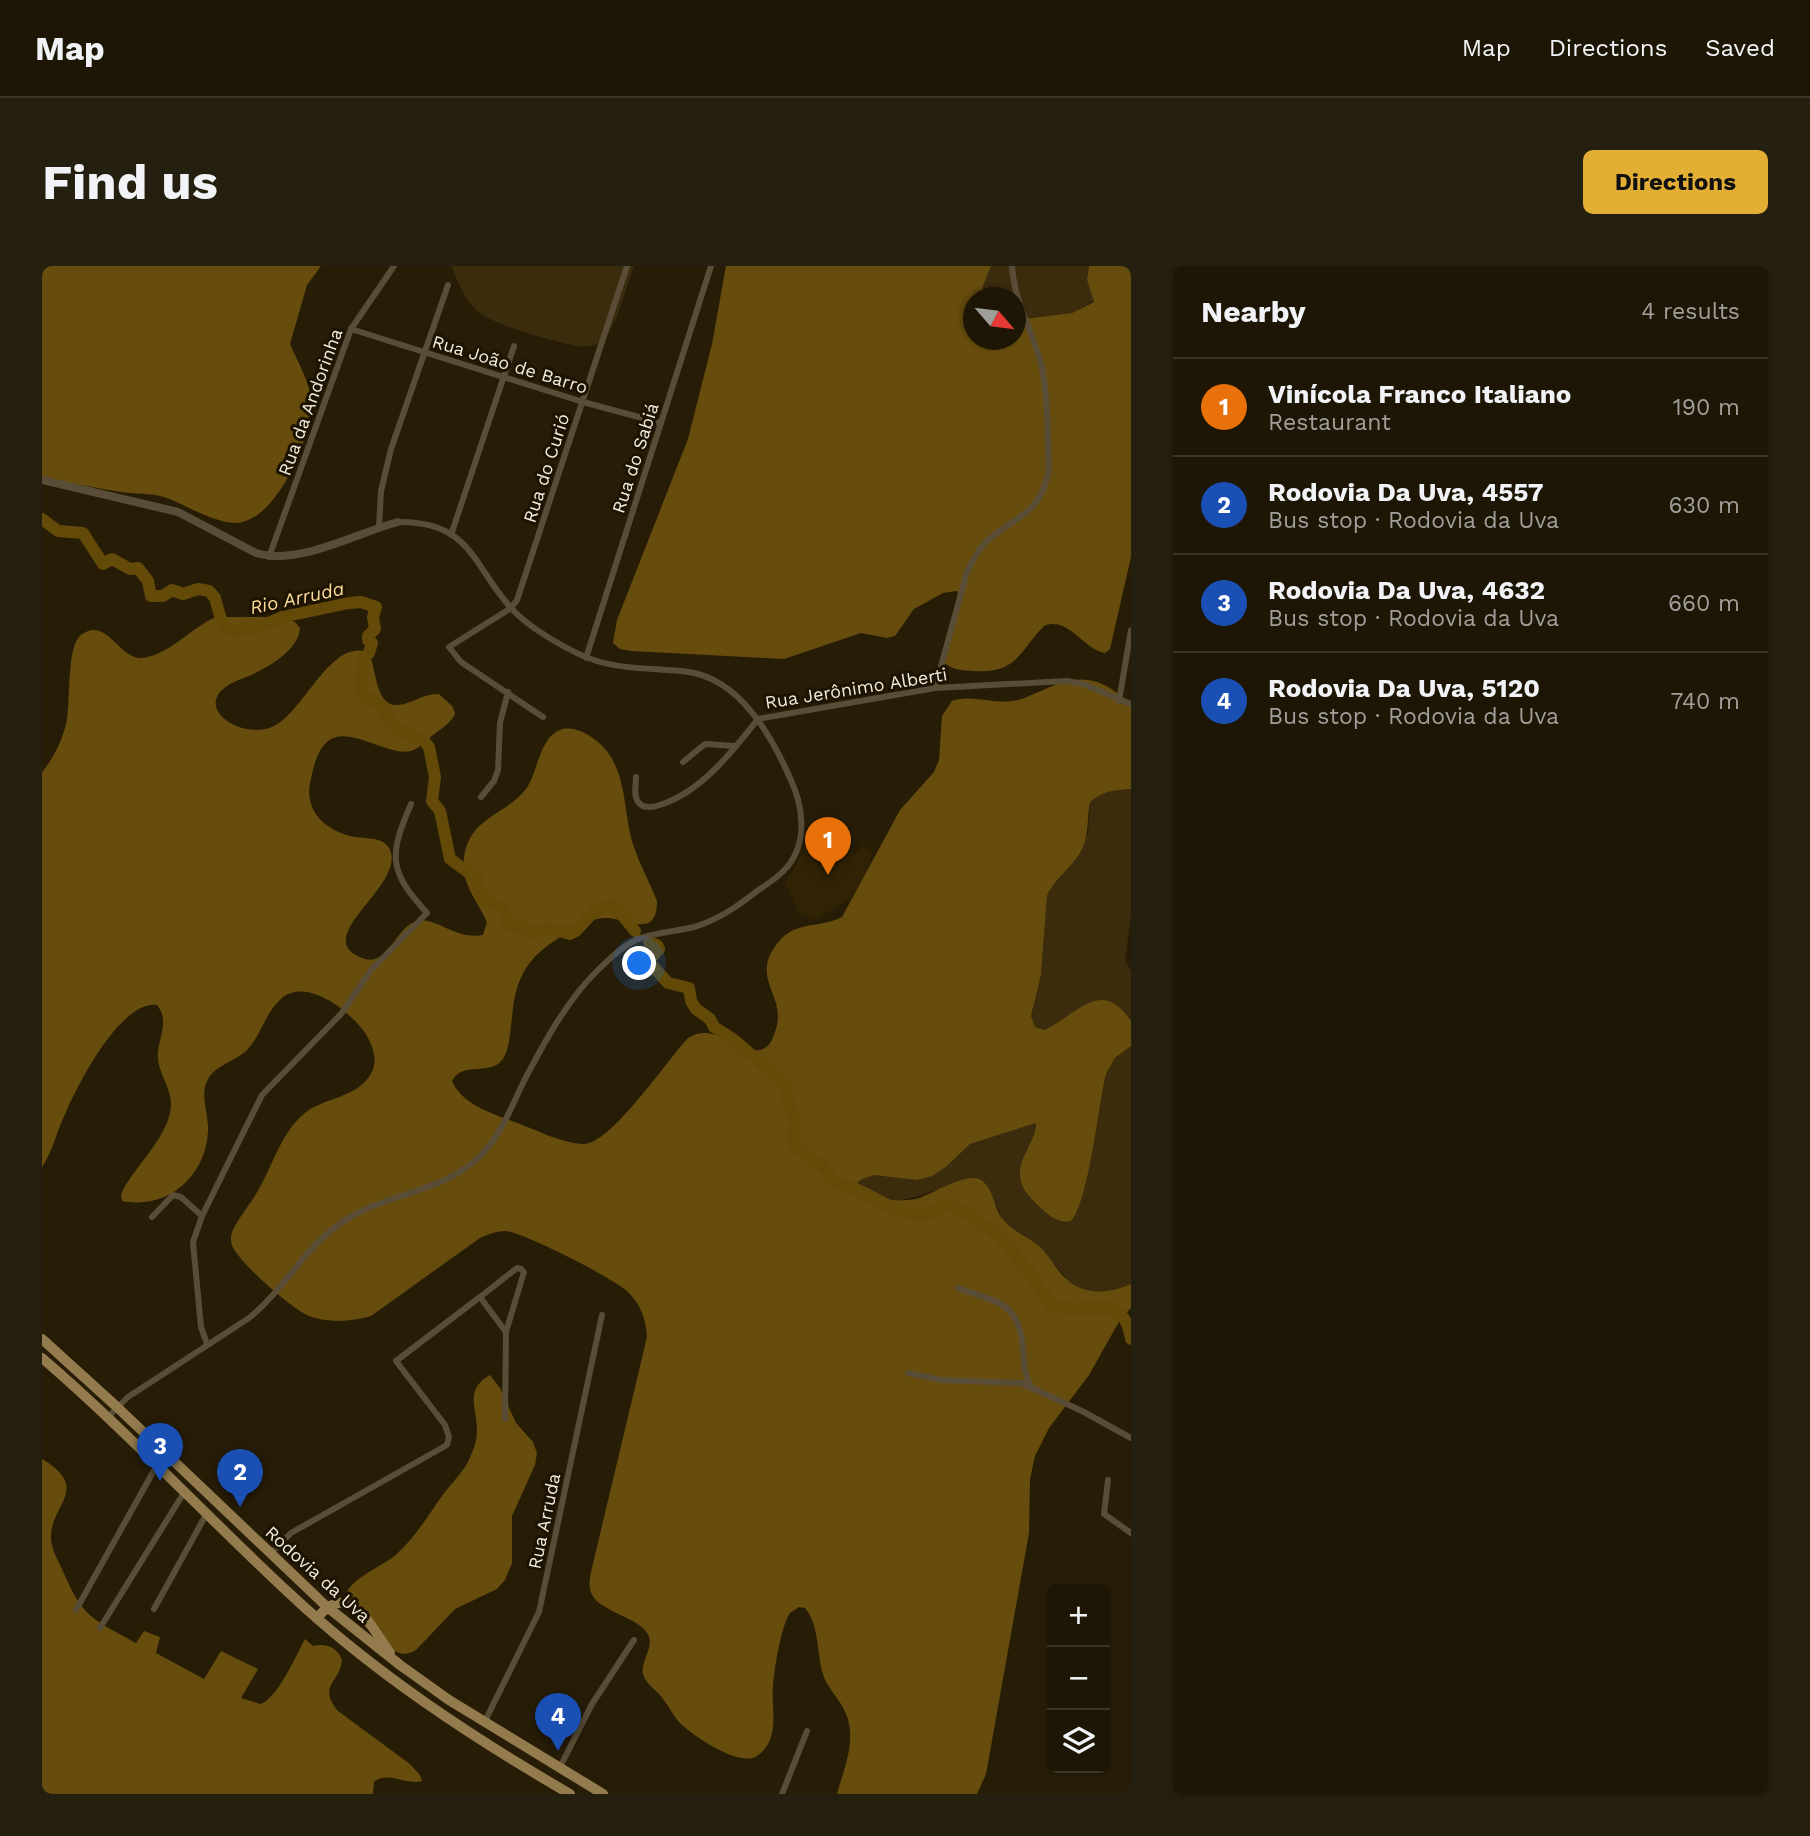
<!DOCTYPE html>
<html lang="en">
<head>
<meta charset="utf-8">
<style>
	body { margin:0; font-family:"Work Sans",sans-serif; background:#251f0f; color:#f1f3f6 }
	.controls { position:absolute; right:21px; bottom:21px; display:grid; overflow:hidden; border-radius:10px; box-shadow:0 2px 5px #0004 }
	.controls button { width:63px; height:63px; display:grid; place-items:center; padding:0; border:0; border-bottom:2px solid #3b3527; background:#1d1605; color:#f1f3f6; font:35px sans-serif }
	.compass { position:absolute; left:921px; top:21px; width:63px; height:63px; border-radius:50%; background:#1d1605; box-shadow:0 2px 5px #0004; rotate:118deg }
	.you { position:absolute; left:598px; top:698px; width:24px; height:24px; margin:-18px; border:5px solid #fff; border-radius:50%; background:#1a73e8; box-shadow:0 0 0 10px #1a73e833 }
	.badge { display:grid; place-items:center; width:46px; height:46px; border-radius:50%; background:#e3ae34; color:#fff; font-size:23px; font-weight:700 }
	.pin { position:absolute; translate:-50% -58px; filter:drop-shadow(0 2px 4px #0008) }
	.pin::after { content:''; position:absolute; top:37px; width:24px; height:21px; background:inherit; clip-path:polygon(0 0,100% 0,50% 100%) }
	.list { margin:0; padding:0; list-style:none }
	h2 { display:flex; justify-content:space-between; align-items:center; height:91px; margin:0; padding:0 28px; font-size:30px }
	h2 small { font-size:23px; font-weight:400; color:#a09f9a }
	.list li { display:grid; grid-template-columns:46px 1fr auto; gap:21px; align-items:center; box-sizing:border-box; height:98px; padding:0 28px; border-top:2px solid #3b3527 }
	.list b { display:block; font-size:26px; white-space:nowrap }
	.list p { margin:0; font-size:23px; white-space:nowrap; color:#a09f9a }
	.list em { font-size:23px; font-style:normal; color:#a09f9a }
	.icon { flex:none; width:38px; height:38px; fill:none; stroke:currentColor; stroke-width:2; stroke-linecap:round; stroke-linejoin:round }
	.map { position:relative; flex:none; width:1089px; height:1528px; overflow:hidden; border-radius:10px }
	header { display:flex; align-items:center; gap:42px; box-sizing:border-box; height:98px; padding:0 35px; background:#1d1605; border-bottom:2px solid #3b3527 }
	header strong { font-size:33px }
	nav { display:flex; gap:38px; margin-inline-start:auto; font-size:24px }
	.intro { display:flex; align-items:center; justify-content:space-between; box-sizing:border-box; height:168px; padding:0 42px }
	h1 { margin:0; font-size:49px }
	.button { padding:18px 32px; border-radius:10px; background:#e3ae34; color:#111; font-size:24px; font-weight:700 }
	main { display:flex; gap:42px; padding:0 42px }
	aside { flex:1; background:#1d1605; border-radius:10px; box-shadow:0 2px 5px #0004 }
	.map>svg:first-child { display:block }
	.built { fill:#2f2205 }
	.green { fill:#3a2c0d }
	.forest { fill:#664c0d }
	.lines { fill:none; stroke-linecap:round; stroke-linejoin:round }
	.river { stroke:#634a09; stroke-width:12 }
	.minor { stroke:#594d37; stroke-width:6 }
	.tertiary { stroke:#594d37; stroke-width:8 }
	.primary { stroke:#937b4d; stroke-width:10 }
	.labels { text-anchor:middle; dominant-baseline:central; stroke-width:6; stroke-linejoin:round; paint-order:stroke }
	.street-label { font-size:18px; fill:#f2ebde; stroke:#1d1301 }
	.water-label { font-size:19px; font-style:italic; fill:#fcdb9a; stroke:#1d1301 }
</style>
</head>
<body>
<header>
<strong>Map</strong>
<nav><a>Map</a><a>Directions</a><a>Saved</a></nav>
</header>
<div class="intro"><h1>Find us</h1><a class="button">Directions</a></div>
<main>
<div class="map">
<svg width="1089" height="1528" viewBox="0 0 1089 1528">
	<rect width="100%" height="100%" fill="#271d07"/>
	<!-- built -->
	<path class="built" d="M779 566 797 585 804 579 814 589 821 579 830 587 823 613 807 634 773 654 757 648 743 616 750 606 768 568 774 570Z"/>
	<!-- green -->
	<g class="green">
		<path d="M409 0H592C584 21 576 57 562 73 556 79 549 80 541 81 518 77 448 59 433 43 422 32 416 15 409 0Z"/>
		<path d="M949 0H1047L1045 14 1052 35 1030 47 974 54 973 32H940L941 20Z"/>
		<path d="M1089 523V649L1083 695 1089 705V755C1059 711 1035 749 1002 764L993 761 989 751 999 709 1005 630 1010 620 1046 567 1048 536C1061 525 1072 524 1089 523Z"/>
		<path d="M1089 780V1018L1069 1024 1049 1026 1041 1025 1029 1018 1010 995 961 954 948 925 924 913C887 925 855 946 816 926L814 920 818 914 832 909H848L905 900 928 878 994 857C993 880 975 891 978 917L1043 921 1064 808 1073 792Z"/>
	</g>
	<!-- forest -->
	<g class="forest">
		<path d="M0 0H279L265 19 248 78C256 97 269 117 269 138 269 173 234 257 193 257 169 256 145 239 122 231 109 227 93 228 79 226 53 222 26 216 0 212Z"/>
		<path d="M684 0H949L941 20 940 31 931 32V74H973L974 54 1030 47 1052 36 1045 14 1047 0H1089V291L1068 383 1063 387C1041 383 1026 350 1002 360 976 387 975 408 931 405 918 404 910 404 900 395L917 332 915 325 901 327 872 343 853 370 845 372 819 367 742 393 589 385 578 383 571 377 575 354 646 173 670 78Z"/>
		<path d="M174 351H238L253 356 258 362C257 386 219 406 199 413 141 435 196 475 230 461 261 449 289 370 327 387 336 406 332 449 365 437 377 433 384 428 397 428L411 441 413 448C408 458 400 462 391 469 384 475 378 482 369 485 344 491 303 455 283 478 273 489 271 504 268 517 263 545 282 563 308 570 320 573 341 570 347 582 366 616 277 665 312 688 346 710 351 661 375 655 393 650 412 674 441 669L445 656C436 635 418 617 422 592 427 551 463 550 484 523 496 507 497 472 518 464 531 459 546 468 556 476 587 502 580 547 592 581 598 599 608 617 615 635 615 674 586 652 564 652 553 652 543 657 534 662 492 685 474 702 470 752 468 765 468 782 461 793 448 811 421 794 410 815 419 837 448 847 470 855 490 862 521 878 542 878 569 878 626 793 646 772 650 770 655 767 661 767 679 765 706 790 721 783 726 781 730 775 731 771 746 739 722 725 725 699 726 689 734 678 741 671 757 656 782 661 800 651L858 544 892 506 897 494 900 450 910 435C929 428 950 438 970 435 981 434 991 428 1001 424 1040 407 1058 410 1089 439V523C1072 524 1061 525 1048 536 1045 551 1047 566 1041 581 1033 600 1013 611 1005 630L999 709 989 750 993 761 1002 764C1035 749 1059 710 1089 755V780L1073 792 1064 808C1056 841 1047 935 1029 955 1017 957 1008 951 1000 943 977 922 971 911 986 882 990 873 994 867 994 857L928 878 905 900 890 910 875 914 832 909 818 914 814 920 816 926C832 934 856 936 874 933 889 929 925 905 939 914 951 922 952 940 959 951 969 965 985 970 997 980 1005 987 1011 997 1017 1005 1036 1030 1062 1029 1089 1018V1042L1078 1054 1047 1109 1007 1162 993 1190 988 1213 987 1267 944 1508 935 1528H795C802 1503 815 1473 804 1448 798 1432 784 1422 780 1405 775 1385 777 1359 763 1342L757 1341C754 1343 751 1345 748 1347 739 1360 732 1404 731 1420 729 1444 739 1473 715 1490 698 1502 649 1469 636 1455 630 1448 627 1440 621 1433 615 1424 604 1419 601 1408 598 1395 614 1380 605 1367 594 1349 550 1345 548 1322 547 1318 548 1311 549 1306L605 1071C604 1054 599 1039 587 1027 574 1013 482 967 464 965 454 965 447 968 438 972L329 1050C310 1056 286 1057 267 1050 251 1044 195 995 190 979 188 974 189 968 191 964 197 951 207 940 214 928 231 901 239 863 267 844 286 832 312 831 327 811 337 797 332 781 323 767 309 746 264 710 239 733 223 747 219 770 204 785 193 795 173 800 166 813 157 828 167 848 166 865 164 910 126 944 80 935L79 928C92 900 129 869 129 838 129 820 114 805 116 786 118 768 127 754 115 739 79 734 36 818 24 846 15 864 11 885 0 901V506C11 493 20 475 24 458 29 438 24 380 39 369 64 350 76 391 98 392 124 392 151 360 174 351Z"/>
		<path d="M448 1109 458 1122 474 1157 491 1176 495 1187 493 1199 470 1250V1297L463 1314 455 1323 413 1343 374 1384C360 1392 353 1386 342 1376 329 1366 301 1346 305 1327 308 1314 339 1300 350 1292 371 1275 385 1251 400 1230 409 1218 419 1208 426 1196 430 1187 435 1176 435 1165 435 1141 422 1124 448 1109Z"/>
		<path d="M0 1193C50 1223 8 1238 9 1272 9 1283 16 1294 20 1303 41 1352 49 1352 94 1377L102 1365 118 1371 114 1387 162 1413 179 1385 216 1403 199 1432 219 1438C237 1430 253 1391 263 1373L271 1380C284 1377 295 1381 300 1394 298 1417 275 1419 296 1445L368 1498 378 1509 380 1515C364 1520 347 1504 332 1516L331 1528H0Z"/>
	</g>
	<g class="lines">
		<!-- river -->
		<g class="river">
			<path d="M0 253 16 265 41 267 61 298 70 293 88 303 96 302 106 315 109 330H121L130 324 141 328 156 323 167 325 173 332 180 357 184 362 195 365 227 357 240 351 307 337 319 336 334 341 331 351 333 363 326 370V374L330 377 327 387 321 392 318 423 321 429 335 437 356 463 382 475 387 481 393 511 390 535 398 545 408 593 434 612 440 631C452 640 468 638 465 659L469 661 482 660 490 667 507 662 528 668 534 665 554 643 571 638 593 665"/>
			<path d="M607 676 615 679 617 683 608 693V697L626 717 647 722 649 735 654 743 668 753 672 761 691 773 742 817 752 852 751 878 758 886 783 902 792 917C822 919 858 955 885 949 892 947 897 942 904 939 939 948 967 980 988 1007 995 1018 1001 1029 1010 1039 1046 1052 1081 1022 1089 1073"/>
		</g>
		<!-- minor -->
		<g class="minor">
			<path d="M309 63 541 136 619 157"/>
			<path d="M337 262 339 225 349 183 406 19"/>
			<path d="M409 269 472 80"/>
			<path d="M227 291 309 63 352 0"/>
			<path d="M544 392 669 0"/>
			<path d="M893 422 925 306C930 296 935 285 943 277 973 249 999 250 1007 203 1005 168 1007 129 998 94 989 62 972 34 970 0"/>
			<path d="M1077 435 1089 364"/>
			<path d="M501 451 419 396 407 381 469 342 475 334 585 0"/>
			<path d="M716 453 893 422 1025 415 1041 418 1089 438"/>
			<path d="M641 496 663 478 693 480"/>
			<path d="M594 511C594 518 591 531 597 537 602 543 612 541 618 539 659 526 690 486 716 453"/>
			<path d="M439 531 452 515 456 504 458 457 466 426"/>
			<path d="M110 951 131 929 139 931 160 950"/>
			<path d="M916 1022C956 1037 977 1035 981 1083 982 1097 982 1109 989 1120"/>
			<path d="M438 1031 475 1002 479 1003 482 1006 464 1066"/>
			<path d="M165 1078 159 1061 151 976 160 950 205 859 220 829 299 748 329 704 385 647C346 605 347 589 369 538"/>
			<path d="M866 1107 899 1114 979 1117 1040 1145 1089 1172"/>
			<path d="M65 1152 86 1131 207 1052C242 1024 262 982 299 957 342 926 403 928 441 887 461 865 470 839 483 813 502 777 524 736 553 707 565 695 578 682 594 674 612 666 633 666 652 661 676 654 696 640 715 625 726 618 738 610 746 600 766 575 761 539 748 512 729 469 698 414 647 406 616 402 584 404 555 395 531 388 487 362 470 343 431 301 430 255 356 256"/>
			<path d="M1066 1214 1062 1248 1089 1267"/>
			<path d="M229 1287 249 1267 405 1179 407 1171 403 1159 354 1095 438 1031 464 1066 463 1153"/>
			<path d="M112 1343 165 1247"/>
			<path d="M34 1344 115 1199"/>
			<path d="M58 1362 143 1225"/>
			<path d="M442 1457 497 1346 560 1049"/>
			<path d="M517 1503 550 1438 592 1374"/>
			<path d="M740 1528 765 1465"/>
		</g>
		<!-- tertiary -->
		<path class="tertiary" d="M0 214 136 246 214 287C257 300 314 267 356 256"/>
		<!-- primary -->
		<g class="primary">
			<path d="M0 1073 75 1141 284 1340 358 1399 407 1434 561 1528"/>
			<path d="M0 1092C86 1166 164 1250 247 1327 331 1406 428 1470 528 1528"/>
			<path d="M275 1352C308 1312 328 1360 348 1387"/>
		</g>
	</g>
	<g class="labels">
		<!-- street labels -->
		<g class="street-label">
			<text transform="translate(468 98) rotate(17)">Rua João de Barro</text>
			<text transform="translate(268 136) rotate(-70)">Rua da Andorinha</text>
			<text transform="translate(593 192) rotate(-72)">Rua do Sabiá</text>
			<text transform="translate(504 202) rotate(-72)">Rua do Curió</text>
			<text transform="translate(814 422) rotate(-9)">Rua Jerônimo Alberti</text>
			<text transform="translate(502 1255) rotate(-78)">Rua Arruda</text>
			<text transform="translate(276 1308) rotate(42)">Rodovia da Uva</text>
		</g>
		<!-- water labels -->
		<g class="water-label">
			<text transform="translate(255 332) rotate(-12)">Rio Arruda</text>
		</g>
	</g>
</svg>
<div class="controls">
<button>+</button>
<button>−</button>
<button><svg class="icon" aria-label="layers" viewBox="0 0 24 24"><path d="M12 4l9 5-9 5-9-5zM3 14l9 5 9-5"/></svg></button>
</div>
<svg class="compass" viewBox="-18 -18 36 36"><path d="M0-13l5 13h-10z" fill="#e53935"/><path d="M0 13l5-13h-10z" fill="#a09f9a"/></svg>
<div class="you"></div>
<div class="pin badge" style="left:786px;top:609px;background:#e8710a">1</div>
<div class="pin badge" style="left:198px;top:1241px;background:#1a4fb4">2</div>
<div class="pin badge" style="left:118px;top:1215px;background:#1a4fb4">3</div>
<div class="pin badge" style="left:516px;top:1485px;background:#1a4fb4">4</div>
</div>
<aside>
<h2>Nearby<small>4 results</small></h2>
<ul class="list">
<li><span class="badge" style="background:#e8710a">1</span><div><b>Vinícola Franco Italiano</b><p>Restaurant</p></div><em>190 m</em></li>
<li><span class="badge" style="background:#1a4fb4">2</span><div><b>Rodovia Da Uva, 4557</b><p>Bus stop · Rodovia da Uva</p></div><em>630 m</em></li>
<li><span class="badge" style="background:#1a4fb4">3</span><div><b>Rodovia Da Uva, 4632</b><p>Bus stop · Rodovia da Uva</p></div><em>660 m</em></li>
<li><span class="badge" style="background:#1a4fb4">4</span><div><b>Rodovia Da Uva, 5120</b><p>Bus stop · Rodovia da Uva</p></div><em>740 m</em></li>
</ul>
</aside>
</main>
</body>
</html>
